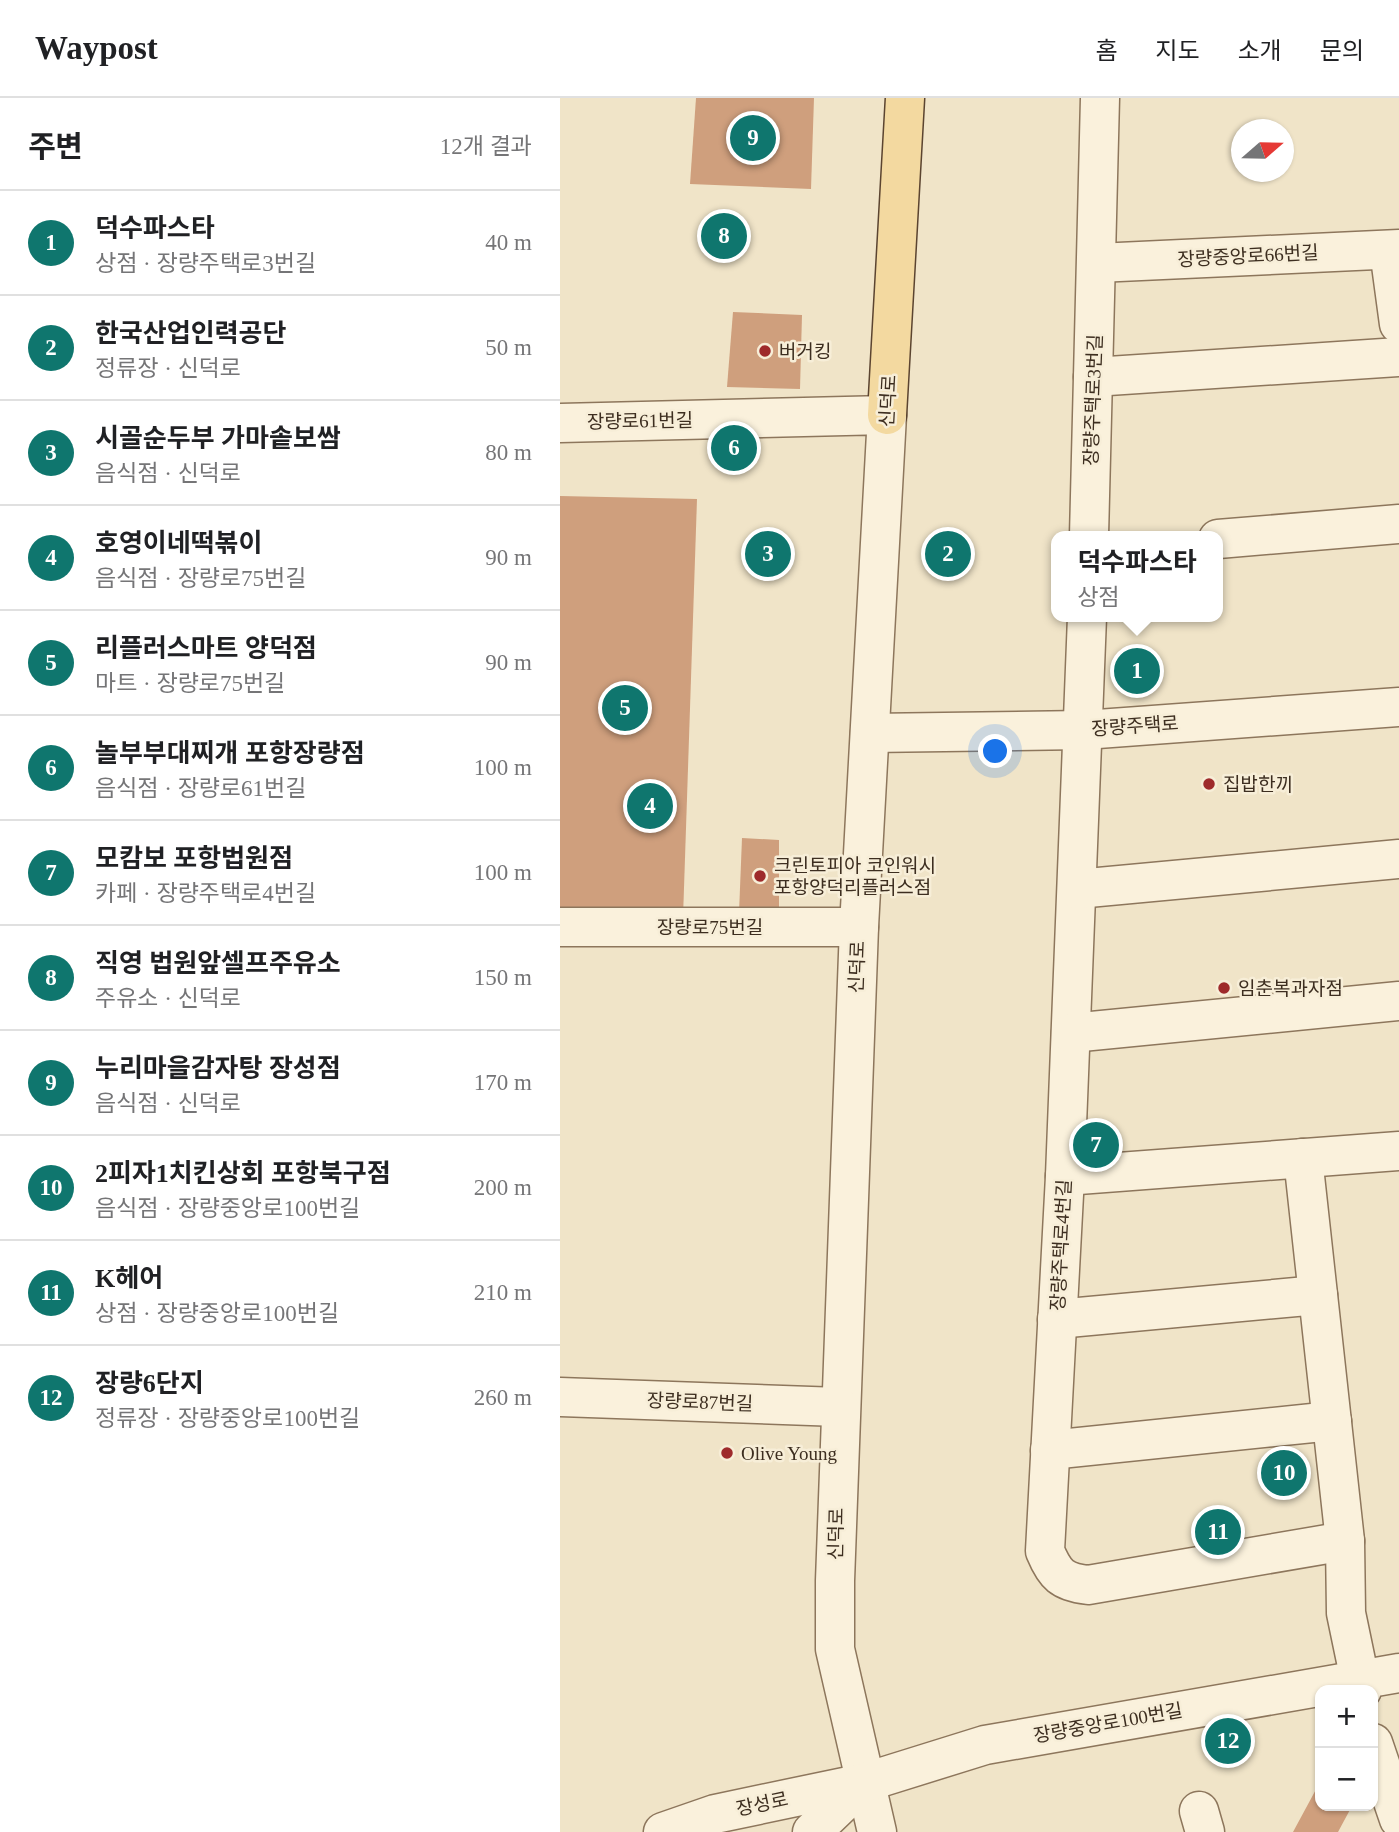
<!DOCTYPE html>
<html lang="ko">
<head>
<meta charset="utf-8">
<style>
	body { margin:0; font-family:"Times New Roman","Noto Sans KR",serif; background:#f2f2f2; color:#202124 }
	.controls { position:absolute; right:21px; bottom:21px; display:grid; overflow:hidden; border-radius:14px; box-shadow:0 2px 5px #0004 }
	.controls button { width:63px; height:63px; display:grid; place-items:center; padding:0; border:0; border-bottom:2px solid #e0e0e0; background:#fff; color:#202124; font:35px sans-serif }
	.compass { position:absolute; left:671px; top:21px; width:63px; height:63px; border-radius:50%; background:#fff; box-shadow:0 2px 5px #0004; rotate:70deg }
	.you { position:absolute; left:436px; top:654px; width:24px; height:24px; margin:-18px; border:5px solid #fff; border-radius:50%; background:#1a73e8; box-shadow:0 0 0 10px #1a73e833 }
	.badge { display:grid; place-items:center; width:46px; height:46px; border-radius:50%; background:#0f766e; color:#fff; font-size:23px; font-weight:700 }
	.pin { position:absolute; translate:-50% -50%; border:4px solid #fff; box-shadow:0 2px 7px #0006 }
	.popup { position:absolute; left:491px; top:433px; width:172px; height:91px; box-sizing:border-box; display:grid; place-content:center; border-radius:14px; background:#fff; filter:drop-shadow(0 2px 5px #0005); font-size:23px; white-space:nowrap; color:#757577 }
	.popup b { font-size:26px; color:#202124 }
	.popup::after { content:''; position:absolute; left:50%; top:100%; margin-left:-14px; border:14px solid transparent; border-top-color:#fff }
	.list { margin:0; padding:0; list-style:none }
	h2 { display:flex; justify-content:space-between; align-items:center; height:91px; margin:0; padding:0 28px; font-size:30px }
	h2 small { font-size:23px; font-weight:400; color:#757577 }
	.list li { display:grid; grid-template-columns:46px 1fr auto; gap:21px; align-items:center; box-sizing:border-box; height:105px; padding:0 28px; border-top:2px solid #e0e0e0 }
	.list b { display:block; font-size:26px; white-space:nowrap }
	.list p { margin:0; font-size:23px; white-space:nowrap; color:#757577 }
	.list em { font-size:23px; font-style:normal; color:#757577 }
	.map { position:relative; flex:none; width:839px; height:1734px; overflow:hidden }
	header { display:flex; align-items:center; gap:42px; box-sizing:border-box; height:98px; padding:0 35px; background:#fff; border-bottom:2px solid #e0e0e0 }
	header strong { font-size:33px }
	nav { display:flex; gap:38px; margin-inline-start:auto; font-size:24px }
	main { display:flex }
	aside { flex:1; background:#fff }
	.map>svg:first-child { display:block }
	.building { fill:#cf9f7d }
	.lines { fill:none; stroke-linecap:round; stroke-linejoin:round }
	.minor-casing { stroke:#8d765c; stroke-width:41 }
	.major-casing { stroke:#5b4430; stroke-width:41 }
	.minor { stroke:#faf1dc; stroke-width:38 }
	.major { stroke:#f3d9a0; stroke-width:38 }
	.poi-dot { fill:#9e2a2b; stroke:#f7eed8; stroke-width:2.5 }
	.labels { text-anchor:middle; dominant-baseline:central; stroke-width:5; stroke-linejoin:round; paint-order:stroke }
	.street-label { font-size:19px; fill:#3d2e20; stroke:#f7eed8 }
	.poi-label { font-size:19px; fill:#3d2e20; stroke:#f7eed8; text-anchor:start }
</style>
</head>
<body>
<header>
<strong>Waypost</strong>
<nav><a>홈</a><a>지도</a><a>소개</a><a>문의</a></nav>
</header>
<main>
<aside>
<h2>주변<small>12개 결과</small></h2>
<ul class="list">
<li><span class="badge">1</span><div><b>덕수파스타</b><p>상점 · 장량주택로3번길</p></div><em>40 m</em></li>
<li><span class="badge">2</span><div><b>한국산업인력공단</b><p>정류장 · 신덕로</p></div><em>50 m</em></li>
<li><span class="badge">3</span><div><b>시골순두부 가마솥보쌈</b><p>음식점 · 신덕로</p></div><em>80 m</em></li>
<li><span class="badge">4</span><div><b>호영이네떡볶이</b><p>음식점 · 장량로75번길</p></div><em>90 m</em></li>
<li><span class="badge">5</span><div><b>리플러스마트 양덕점</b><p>마트 · 장량로75번길</p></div><em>90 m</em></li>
<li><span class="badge">6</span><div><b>놀부부대찌개 포항장량점</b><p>음식점 · 장량로61번길</p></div><em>100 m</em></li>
<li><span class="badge">7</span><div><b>모캄보 포항법원점</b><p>카페 · 장량주택로4번길</p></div><em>100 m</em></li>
<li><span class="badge">8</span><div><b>직영 법원앞셀프주유소</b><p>주유소 · 신덕로</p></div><em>150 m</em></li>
<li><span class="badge">9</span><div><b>누리마을감자탕 장성점</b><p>음식점 · 신덕로</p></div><em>170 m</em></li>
<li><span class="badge">10</span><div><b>2피자1치킨상회 포항북구점</b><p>음식점 · 장량중앙로100번길</p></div><em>200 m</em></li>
<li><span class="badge">11</span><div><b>K헤어</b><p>상점 · 장량중앙로100번길</p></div><em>210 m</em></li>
<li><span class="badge">12</span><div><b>장량6단지</b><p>정류장 · 장량중앙로100번길</p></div><em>260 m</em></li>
</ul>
</aside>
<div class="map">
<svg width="839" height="1734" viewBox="0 0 839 1734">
	<rect width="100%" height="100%" fill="#f0e4c8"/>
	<!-- building -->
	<g class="building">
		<path d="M136 0H254L251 91 130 86Z"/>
		<path d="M173 214 242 217 240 291 167 289Z"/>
		<path d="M0 398 137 401 123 820 0 819Z"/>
		<path d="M182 740 219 742V816L179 815Z"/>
		<path d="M760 1684V1708H792L778 1734H733Z"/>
	</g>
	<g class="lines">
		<!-- minor casing -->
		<g class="minor-casing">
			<g id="minor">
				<path d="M829 152 839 226"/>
				<path d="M537 165 839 151"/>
				<path d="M533 279 839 259"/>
				<path d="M0 325 327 317 299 829 275 1483V1551L317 1734"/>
				<path d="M529 438 540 0"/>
				<path d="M658 441 839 426"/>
				<path d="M527 519 505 1078 485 1453C495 1477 502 1484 528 1487L785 1443"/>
				<path d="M310 635 524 632 839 609"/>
				<path d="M517 791 839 761"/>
				<path d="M0 829H299"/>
				<path d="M511 935 839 903"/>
				<path d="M743 1060 785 1443 786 1515 802 1592"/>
				<path d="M505 1078 839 1053"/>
				<path d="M497 1221 758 1197"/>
				<path d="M0 1299 279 1309"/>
				<path d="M490 1352 772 1323"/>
				<path d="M813 1645 839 1721"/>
				<path d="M639 1713 645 1734"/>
				<path d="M103 1734 155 1716 303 1685 425 1647 839 1575"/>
				<path d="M252 1734 303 1685"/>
			</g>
		</g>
		<!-- major casing -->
		<g class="major-casing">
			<path id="major" d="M327 317 345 0"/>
		</g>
		<!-- minor -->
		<use href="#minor" class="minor"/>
		<!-- major -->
		<use href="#major" class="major"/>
	</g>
	<!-- markers -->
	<g class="poi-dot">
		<circle cx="205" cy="253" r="7"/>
		<circle cx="649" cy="686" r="7"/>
		<circle cx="200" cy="778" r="7"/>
		<circle cx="664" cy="890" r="7"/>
		<circle cx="167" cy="1355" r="7"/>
	</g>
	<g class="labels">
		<!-- street labels -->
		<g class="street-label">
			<text transform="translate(688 158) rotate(-3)">장량중앙로66번길</text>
			<text transform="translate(533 302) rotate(-88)">장량주택로3번길</text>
			<text transform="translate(328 303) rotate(-87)">신덕로</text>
			<text transform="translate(80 323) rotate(-1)">장량로61번길</text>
			<text transform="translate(575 628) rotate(-4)">장량주택로</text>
			<text x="150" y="829">장량로75번길</text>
			<text transform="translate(297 869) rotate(-88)">신덕로</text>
			<text transform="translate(501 1147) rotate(-87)">장량주택로4번길</text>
			<text transform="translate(140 1304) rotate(2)">장량로87번길</text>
			<text transform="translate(276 1436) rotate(-89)">신덕로</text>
			<text transform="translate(548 1625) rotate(-10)">장량중앙로100번길</text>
			<text transform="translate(202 1706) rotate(-12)">장성로</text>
		</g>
		<!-- poi labels -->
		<g class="poi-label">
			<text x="219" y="253">버거킹</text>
			<text x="663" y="686">집밥한끼</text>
			<text x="214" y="767">크린토피아 코인워시<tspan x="214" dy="22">포항양덕리플러스점</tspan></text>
			<text x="678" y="890">임춘복과자점</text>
			<text x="181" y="1355">Olive Young</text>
		</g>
	</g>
</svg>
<div class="controls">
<button>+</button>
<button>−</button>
</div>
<svg class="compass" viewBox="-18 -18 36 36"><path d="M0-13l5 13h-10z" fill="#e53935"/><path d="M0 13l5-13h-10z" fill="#757577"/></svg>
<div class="you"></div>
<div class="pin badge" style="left:577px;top:573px">1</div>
<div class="popup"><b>덕수파스타</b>상점</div>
<div class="pin badge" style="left:388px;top:456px">2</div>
<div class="pin badge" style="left:208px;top:456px">3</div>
<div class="pin badge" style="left:90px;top:708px">4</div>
<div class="pin badge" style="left:65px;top:610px">5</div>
<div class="pin badge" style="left:174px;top:350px">6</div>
<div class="pin badge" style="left:536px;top:1047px">7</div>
<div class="pin badge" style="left:164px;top:138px">8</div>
<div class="pin badge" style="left:193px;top:40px">9</div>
<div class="pin badge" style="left:724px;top:1375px">10</div>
<div class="pin badge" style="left:658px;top:1434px">11</div>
<div class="pin badge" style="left:668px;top:1643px">12</div>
</div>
</main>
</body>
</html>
